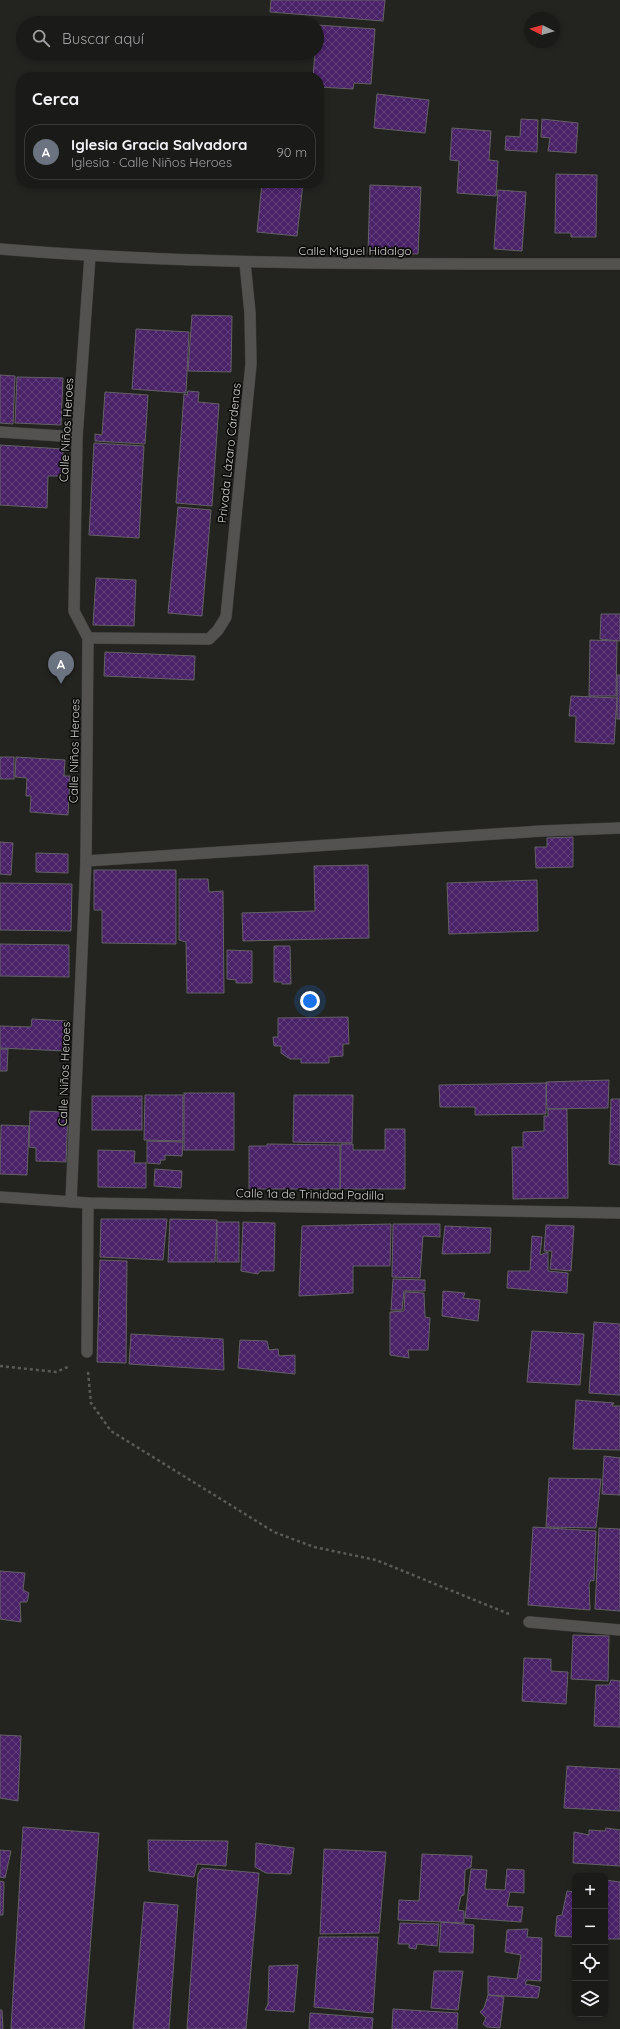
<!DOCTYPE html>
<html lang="es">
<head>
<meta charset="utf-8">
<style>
	body { margin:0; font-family:Quicksand,sans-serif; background:#232321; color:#f1f3f6 }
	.controls { position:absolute; right:12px; bottom:12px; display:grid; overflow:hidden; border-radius:8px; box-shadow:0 2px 6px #0003 }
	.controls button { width:36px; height:36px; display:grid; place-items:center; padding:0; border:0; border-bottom:1px solid #383837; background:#1a1a18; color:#f1f3f6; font:20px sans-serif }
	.compass { position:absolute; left:524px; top:12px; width:36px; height:36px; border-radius:50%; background:#1a1a18; box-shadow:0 2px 6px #0003; rotate:275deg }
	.you { position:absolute; left:310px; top:1001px; width:14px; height:14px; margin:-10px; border:3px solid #fff; border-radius:50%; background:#1a73e8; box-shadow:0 0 0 6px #1a73e833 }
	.badge { display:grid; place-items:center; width:26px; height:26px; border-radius:50%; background:#2563eb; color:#fff; font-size:13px; font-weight:700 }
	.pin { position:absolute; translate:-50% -33px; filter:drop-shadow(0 1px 2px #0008) }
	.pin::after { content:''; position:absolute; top:21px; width:14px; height:12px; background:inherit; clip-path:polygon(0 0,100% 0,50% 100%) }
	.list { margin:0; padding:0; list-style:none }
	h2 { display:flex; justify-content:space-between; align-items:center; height:52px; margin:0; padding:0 16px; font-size:17px }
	h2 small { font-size:13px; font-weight:400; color:#9fa1a2 }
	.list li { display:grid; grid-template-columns:26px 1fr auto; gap:12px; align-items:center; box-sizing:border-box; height:56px; margin:0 8px 8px; padding:0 8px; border:1px solid #383837; border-radius:16px }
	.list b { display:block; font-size:15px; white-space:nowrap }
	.list p { margin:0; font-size:13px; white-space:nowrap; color:#9fa1a2 }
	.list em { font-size:13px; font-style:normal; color:#9fa1a2 }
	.icon { flex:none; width:22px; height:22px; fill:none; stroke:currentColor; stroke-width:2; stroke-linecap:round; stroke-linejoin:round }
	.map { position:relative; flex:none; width:620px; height:2029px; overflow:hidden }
	.search { position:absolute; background:#1a1a18; box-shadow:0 2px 6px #0003; left:16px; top:16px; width:308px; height:44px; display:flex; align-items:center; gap:10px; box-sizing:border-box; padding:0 14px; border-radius:22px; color:#9fa1a2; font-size:15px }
	.panel { position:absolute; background:#1a1a18; box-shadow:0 2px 6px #0003; left:16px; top:72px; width:308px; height:116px; border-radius:16px }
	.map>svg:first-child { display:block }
	.building { fill:url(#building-cross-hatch); stroke:#636164 }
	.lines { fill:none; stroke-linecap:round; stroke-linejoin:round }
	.minor-casing { stroke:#3f3f3c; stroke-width:12 }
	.path { stroke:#5a5a57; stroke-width:2.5; stroke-dasharray:3 3; stroke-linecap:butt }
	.minor { stroke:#535251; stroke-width:11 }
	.labels { text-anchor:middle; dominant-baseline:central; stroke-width:3.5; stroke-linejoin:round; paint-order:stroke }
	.street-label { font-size:12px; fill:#d2d1cf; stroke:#0c0c0b }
</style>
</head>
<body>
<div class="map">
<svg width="620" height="2029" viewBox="0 0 620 2029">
	<defs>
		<pattern id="building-cross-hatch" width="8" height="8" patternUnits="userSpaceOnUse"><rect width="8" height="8" fill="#4a2268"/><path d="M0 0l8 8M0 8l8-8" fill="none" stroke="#63417d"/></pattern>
	</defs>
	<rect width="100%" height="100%" fill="#232320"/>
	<!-- building -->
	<g class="building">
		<path d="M271 0H385L383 21 270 12Z"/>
		<path d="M317 25 375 29 371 84 354 83 353 89 319 87V77H313L315 53H317Z"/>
		<path d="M377 94 429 100 425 133 374 128Z"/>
		<path d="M521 119 538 120 537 152 505 150 506 136 520 137Z"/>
		<path d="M542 119 578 123 576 153 548 151 550 138 541 137Z"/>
		<path d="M452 128 491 131 489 160 498 161 496 196 457 193 459 161 450 160Z"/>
		<path d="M556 174 597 175 596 237H571V233H555Z"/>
		<path d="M262 183H303L297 236 257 232Z"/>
		<path d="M370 185 421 187 418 254 368 253Z"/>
		<path d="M498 190 526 192 522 251 494 249Z"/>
		<path d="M192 315 232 316 231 372 188 371Z"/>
		<path d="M136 329 189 332 186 393 132 389Z"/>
		<path d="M0 375 15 376 13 424 0 423Z"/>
		<path d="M17 377 63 378 61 425 15 423Z"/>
		<path d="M188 391 199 392 198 402 219 404 212 506 176 503 184 394 187 395Z"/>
		<path d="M105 392 148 395 145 444 95 441V434L102 435Z"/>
		<path d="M94 443 144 446 139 538 89 535Z"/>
		<path d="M0 445 63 449 62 476H48L47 508 0 505Z"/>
		<path d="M178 507 211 510 202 616 168 613Z"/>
		<path d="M96 578 136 580 134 626 93 625Z"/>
		<path d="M601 614H620V641L600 639Z"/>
		<path d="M590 640 617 641 616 696H589Z"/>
		<path d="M105 652 195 656 194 680 104 676Z"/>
		<rect x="617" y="675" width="3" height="44"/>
		<path d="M571 696 617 698 614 744 575 742 576 716H569Z"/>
		<rect x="0" y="757" width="14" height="22"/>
		<path d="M16 757 65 760 64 776H70L68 815 30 812 31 796H26L27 778 15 777Z"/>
		<path d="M573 837V867L536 868 535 847H547V838Z"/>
		<path d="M0 842 13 843 11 875 0 874Z"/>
		<path d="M36 853 68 854V873L36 872Z"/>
		<path d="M368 865 369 938 243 941 242 913 315 911 314 866Z"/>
		<path d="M94 870H176V944L102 943V910H94Z"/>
		<path d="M179 879H208L209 892 223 891 224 993H187L186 942 179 940Z"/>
		<path d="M537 880 538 931 449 934 447 883Z"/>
		<path d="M0 883 72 884 71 931 0 930Z"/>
		<path d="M0 944 69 945V977L0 976Z"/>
		<path d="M274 946H290L291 984H282V982H274Z"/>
		<path d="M227 950 252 951V983H236V980L227 979Z"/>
		<path d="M348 1017 349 1044H343V1056L329 1057V1063H301V1059H290L281 1053V1046H274L273 1037H278V1018Z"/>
		<path d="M32 1019 67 1021 66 1051 0 1048V1026L31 1027Z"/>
		<path d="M0 1049H8L7 1071H0Z"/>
		<path d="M609 1080 608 1108 547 1109 546 1082Z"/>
		<path d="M546 1083V1114L475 1115V1107H440L439 1085Z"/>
		<rect x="184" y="1093" width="50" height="57"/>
		<path d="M145 1095H183V1141L144 1140Z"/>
		<path d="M294 1095H353L352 1143 293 1142Z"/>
		<rect x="92" y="1096" width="50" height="34"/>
		<path d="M611 1099H620V1165L609 1164Z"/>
		<path d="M548 1109H567L568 1198 513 1199 512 1147H523V1132L544 1131V1116H548Z"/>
		<path d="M30 1111 68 1112 66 1162 36 1161V1148L29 1147Z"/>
		<path d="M1 1125 29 1126 27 1175 0 1174Z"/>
		<path d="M385 1129H405V1189H340L341 1144H353V1150H385Z"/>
		<path d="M147 1141 183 1142 182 1156 165 1155V1160H161L160 1164 147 1163Z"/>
		<path d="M267 1144 340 1145V1189H249V1146H267Z"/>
		<path d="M98 1150 135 1151 134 1163H146V1188L98 1187Z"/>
		<path d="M155 1169 182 1171 181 1188 154 1186Z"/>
		<path d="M101 1219H167L163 1260 100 1257Z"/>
		<path d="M170 1219 217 1220 215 1262H168Z"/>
		<rect x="217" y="1222" width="22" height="40"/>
		<path d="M243 1222 275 1223 274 1271H260L258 1274 241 1271Z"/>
		<path d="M391 1224 390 1266H353V1293L299 1296 302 1226Z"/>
		<path d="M393 1224H440V1237L423 1236 420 1278 392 1277Z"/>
		<path d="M546 1225 574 1226 571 1271 550 1269 552 1251H544Z"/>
		<path d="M445 1226 491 1228 490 1253 442 1254Z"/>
		<path d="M532 1236 542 1237 540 1255 548 1252V1271L568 1273 567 1293 507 1288 508 1271H530Z"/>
		<path d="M100 1260 127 1261 126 1363 97 1362Z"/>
		<path d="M393 1279 425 1280V1291H404L402 1310H391Z"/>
		<path d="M443 1291 465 1293 463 1298 480 1300 478 1321 442 1316Z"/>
		<path d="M405 1292 424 1293 425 1317 430 1318 428 1350H408L409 1358 390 1355V1312L404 1311Z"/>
		<path d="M594 1322 620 1324V1395L589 1393Z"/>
		<path d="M532 1331 584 1334 580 1385 527 1382Z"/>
		<path d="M131 1334 223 1339 224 1370 129 1364Z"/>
		<path d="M240 1340 267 1341 269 1350 278 1349 279 1356 295 1355V1374L238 1368Z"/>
		<path d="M576 1400 614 1403 612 1406H620V1450L573 1449Z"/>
		<path d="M604 1456 620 1458V1495L602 1494Z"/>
		<path d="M549 1478 601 1479 596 1528 546 1527Z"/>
		<path d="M533 1527 596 1531 594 1581 591 1580 589 1584 590 1610 528 1605Z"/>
		<path d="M599 1528 620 1529V1611L595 1609Z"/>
		<path d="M0 1571 25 1573 23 1590 29 1593 27 1602H20L21 1622 0 1619Z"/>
		<path d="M573 1635 609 1636 608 1681 571 1679Z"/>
		<path d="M524 1658 551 1659V1671L568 1672 566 1704 522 1701Z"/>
		<path d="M611 1680 620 1681V1727L594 1726 596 1685H609Z"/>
		<path d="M0 1735 21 1736 18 1801 0 1798Z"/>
		<path d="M567 1766 620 1769V1811L564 1808Z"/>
		<path d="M23 1827 99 1833 84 2029H11Z"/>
		<path d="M606 1828 620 1830V1866L573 1863 574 1832 589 1835V1830L605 1831Z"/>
		<path d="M148 1840 228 1841 226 1866 197 1864 194 1877 149 1871Z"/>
		<path d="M256 1843 294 1848 291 1874 266 1873 255 1867Z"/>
		<path d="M324 1849 386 1852 379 1933 320 1934Z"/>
		<path d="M0 1850 11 1851 5 1878 0 1877Z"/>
		<path d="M422 1854 472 1856 471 1867 465 1870 464 1895 461 1896 458 1910 464 1911V1923L398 1920 399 1900 419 1901Z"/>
		<path d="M202 1868 259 1873 246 2029H187L198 1874Z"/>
		<path d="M471 1869 487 1870 485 1889 505 1890 507 1869 524 1870V1893L510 1892 507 1906 523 1907 521 1922 465 1918Z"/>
		<path d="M605 1880 620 1882V1939H605Z"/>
		<path d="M0 1881 4 1882 3 1915H0Z"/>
		<path d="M567 1891 575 1892V1937L555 1936 557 1916 562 1915Z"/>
		<path d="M144 1902 178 1905 169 2029H133Z"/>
		<path d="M441 1922 474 1925 473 1953 439 1952Z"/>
		<path d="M400 1923 439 1924 437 1946 417 1944 416 1949 409 1948V1944H398Z"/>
		<path d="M528 1929 527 1937 542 1938 541 1981 527 1980 525 1984 540 1987 538 1998 488 1995V1976L517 1979 521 1955 505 1952 507 1930Z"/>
		<path d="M319 1937H378L373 2013 314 2007Z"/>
		<path d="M298 1965 294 2012 265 2010 268 2004 269 1966Z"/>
		<path d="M434 1971H463L458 2010 431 2008Z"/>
		<path d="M488 1995 504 1997 500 2028 487 2027 483 2024 486 2018 480 2012 484 2008Z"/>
		<path d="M393 2009 458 2013 457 2029H392Z"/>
		<path d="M0 2010H2L3 2029H0Z"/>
		<path d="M310 2013 373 2018 372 2029H309Z"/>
	</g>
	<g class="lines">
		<!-- minor casing -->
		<g class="minor-casing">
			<g id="minor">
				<path d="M0 249C206 266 413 264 620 264"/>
				<path d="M0 432 77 437"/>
				<path d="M88 638 209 639 218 630 226 617 251 364 250 313 245 263"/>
				<path d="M86 861 542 831 620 828"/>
				<path d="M0 1197 88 1203 620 1213"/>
				<path d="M71 1202 86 861 88 638 74 611 77 437 90 256"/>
				<path d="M87 1352 88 1203"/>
				<path d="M529 1622 620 1630"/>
			</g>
		</g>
		<!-- path -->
		<g class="path">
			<path d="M0 1366 56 1372 70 1366"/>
			<path d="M88 1372 91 1403 111 1431 274 1532 314 1547 376 1560 509 1614"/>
		</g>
		<!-- minor -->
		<use href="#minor" class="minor"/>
	</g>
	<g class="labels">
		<!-- street labels -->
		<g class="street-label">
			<text x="355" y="250">Calle Miguel Hidalgo</text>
			<text transform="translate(66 430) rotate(-87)">Calle Niños Heroes</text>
			<text transform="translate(229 453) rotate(-84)">Privada Lázaro Cárdenas</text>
			<text transform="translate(74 751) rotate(-89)">Calle Niños Heroes</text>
			<text transform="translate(64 1074) rotate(-88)">Calle Niños Heroes</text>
			<text transform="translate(310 1194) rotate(1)">Calle 1a de Trinidad Padilla</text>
		</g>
	</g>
</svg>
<div class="controls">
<button>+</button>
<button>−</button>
<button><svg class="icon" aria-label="locate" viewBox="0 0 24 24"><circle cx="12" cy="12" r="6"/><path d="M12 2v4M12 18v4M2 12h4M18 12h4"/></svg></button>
<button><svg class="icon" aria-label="layers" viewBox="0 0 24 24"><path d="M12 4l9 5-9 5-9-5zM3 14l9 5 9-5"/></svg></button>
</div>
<svg class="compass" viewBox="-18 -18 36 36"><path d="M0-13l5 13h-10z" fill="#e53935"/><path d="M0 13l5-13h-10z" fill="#9fa1a2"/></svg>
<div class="you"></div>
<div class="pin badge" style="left:61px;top:684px;background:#6b7280">A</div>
<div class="search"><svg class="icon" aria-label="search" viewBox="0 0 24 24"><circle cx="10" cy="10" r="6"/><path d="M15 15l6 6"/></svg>Buscar aquí</div>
<section class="panel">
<h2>Cerca<small></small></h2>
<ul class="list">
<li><span class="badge" style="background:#6b7280">A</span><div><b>Iglesia Gracia Salvadora</b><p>Iglesia · Calle Niños Heroes</p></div><em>90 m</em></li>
</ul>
</section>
</div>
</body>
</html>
